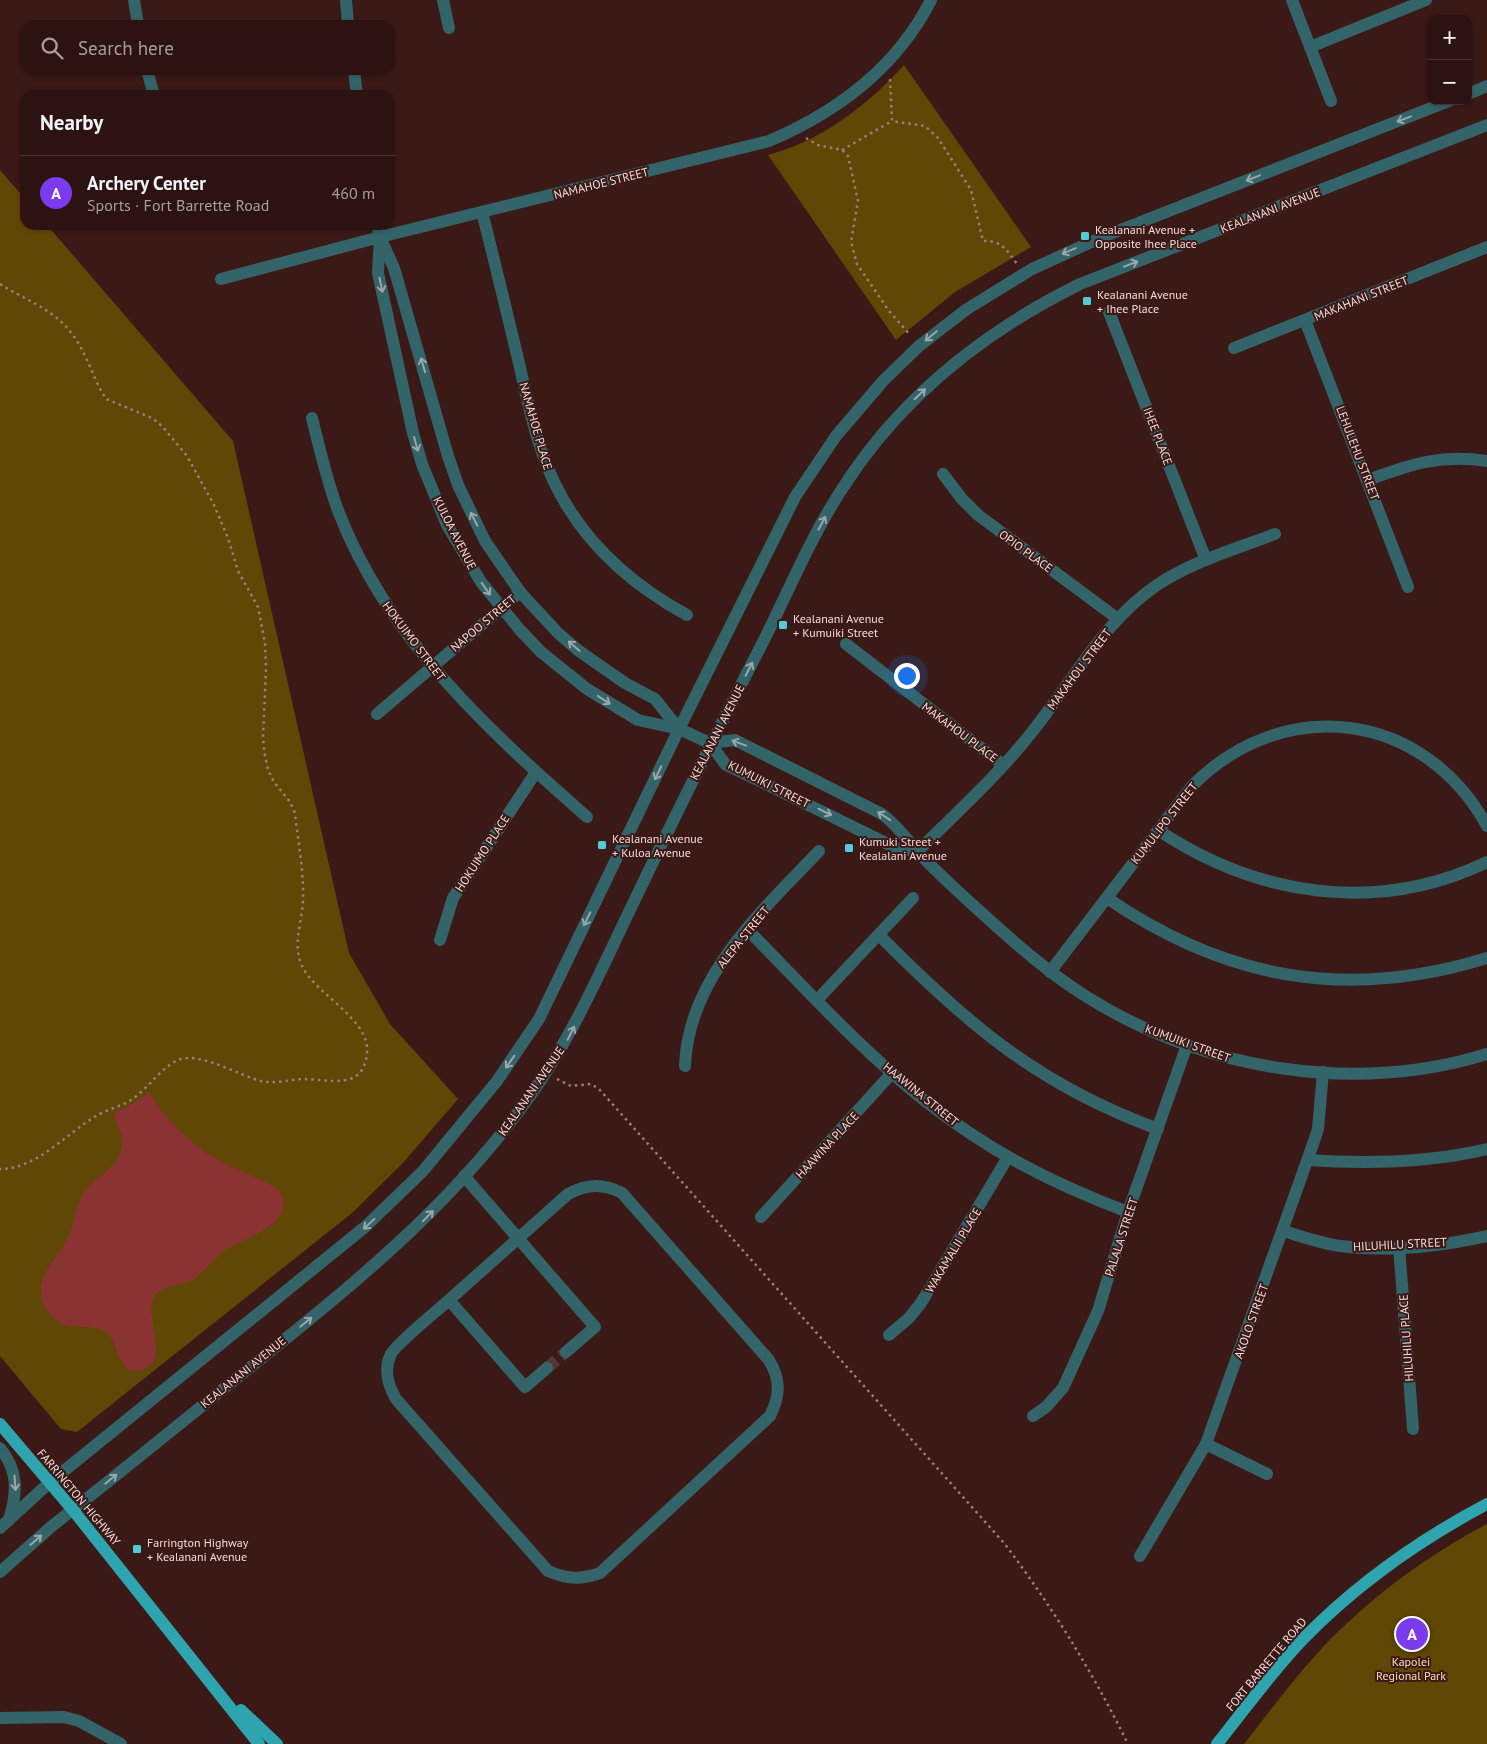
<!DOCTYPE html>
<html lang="en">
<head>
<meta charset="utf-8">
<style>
	body { margin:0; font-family:"PT Sans",sans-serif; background:#341c1a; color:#f1f3f6 }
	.controls { position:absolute; right:15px; top:15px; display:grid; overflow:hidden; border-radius:10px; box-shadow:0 1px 4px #0004 }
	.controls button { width:45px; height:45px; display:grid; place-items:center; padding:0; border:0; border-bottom:1px solid #483231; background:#2c1311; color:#f1f3f6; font:25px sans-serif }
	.you { position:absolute; left:906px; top:675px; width:18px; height:18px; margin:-12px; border:4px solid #fff; border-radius:50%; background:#1a73e8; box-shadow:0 0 0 8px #1a73e833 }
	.badge { display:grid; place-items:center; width:32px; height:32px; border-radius:50%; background:#7c3aed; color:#fff; font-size:16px; font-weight:700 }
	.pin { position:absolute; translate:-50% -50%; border:2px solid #fff; box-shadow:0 1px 5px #0006 }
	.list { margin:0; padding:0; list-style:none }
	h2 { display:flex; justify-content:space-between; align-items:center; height:65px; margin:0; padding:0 20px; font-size:21px }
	h2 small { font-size:16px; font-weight:400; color:#a69e9f }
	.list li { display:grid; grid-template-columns:32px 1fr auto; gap:15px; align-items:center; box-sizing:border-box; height:75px; padding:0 20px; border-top:1px solid #483231 }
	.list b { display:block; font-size:19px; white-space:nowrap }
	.list p { margin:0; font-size:16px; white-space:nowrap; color:#a69e9f }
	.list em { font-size:16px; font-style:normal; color:#a69e9f }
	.icon { flex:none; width:28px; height:28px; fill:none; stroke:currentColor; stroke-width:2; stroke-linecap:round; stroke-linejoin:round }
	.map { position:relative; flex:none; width:1487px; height:1744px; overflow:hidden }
	.search { position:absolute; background:#2c1311; box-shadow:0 1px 4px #0004; left:20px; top:20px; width:375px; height:55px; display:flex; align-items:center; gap:12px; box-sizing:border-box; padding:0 18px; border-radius:15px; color:#a69e9f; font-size:19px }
	.panel { position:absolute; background:#2c1311; box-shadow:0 1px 4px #0004; left:20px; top:90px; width:375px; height:140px; border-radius:15px }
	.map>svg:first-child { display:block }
	.green { fill:#614705 }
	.water { fill:#8a3332 }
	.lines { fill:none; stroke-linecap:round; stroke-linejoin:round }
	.minor-tunnel { stroke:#563634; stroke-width:12; stroke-dasharray:12 6; stroke-linecap:butt }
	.path { stroke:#9a7e7c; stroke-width:2.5; stroke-dasharray:2.5 4; stroke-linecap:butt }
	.minor { stroke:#336469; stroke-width:12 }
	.major { stroke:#2da4ae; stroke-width:12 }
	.oneway { stroke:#9da6a7 }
	.poi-dot { fill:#52cbd7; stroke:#3a1917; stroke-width:2 }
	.labels { text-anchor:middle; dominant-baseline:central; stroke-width:4; stroke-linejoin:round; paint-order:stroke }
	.street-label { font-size:12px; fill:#f3dcda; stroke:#3a1917 }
	.poi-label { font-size:12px; fill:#f3dcda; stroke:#3a1917; text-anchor:start }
	.park-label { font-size:12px; fill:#f6e0b6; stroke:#3a1917 }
</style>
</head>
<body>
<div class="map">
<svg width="1487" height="1744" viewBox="0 0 1487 1744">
	<rect width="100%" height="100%" fill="#3a1917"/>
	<!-- green -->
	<g class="green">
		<path d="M904 65 1031 247 955 292 896 340 768 155C821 141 868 105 904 65Z"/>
		<path d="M0 170 25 199V225H47L233 441 349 953 390 1024 458 1099 402 1164 352 1213 77 1432 61 1429 0 1356Z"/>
		<path d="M1487 1524V1744H1244C1270 1711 1295 1677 1323 1647 1371 1597 1426 1556 1487 1524Z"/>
	</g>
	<!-- water -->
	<path class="water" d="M149 1092C165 1120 195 1148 224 1163 241 1172 260 1178 277 1188 305 1225 236 1239 220 1254 211 1263 203 1274 192 1280 178 1287 157 1284 152 1303 147 1323 169 1358 144 1369 141 1371 136 1371 133 1371 115 1366 119 1336 102 1330 82 1322 67 1334 50 1314 44 1307 39 1296 41 1286 44 1269 60 1253 68 1237 75 1223 76 1204 85 1191 95 1177 114 1170 120 1153 126 1137 118 1128 113 1114L134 1103Z"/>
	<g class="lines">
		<!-- minor-tunnel -->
		<path class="minor-tunnel" d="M547 1368 566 1352"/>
		<!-- path -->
		<g class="path">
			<path d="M890 79 892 121 925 126 938 138 971 190 983 241C1001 240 1007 250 1017 264"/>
			<path d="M806 138 818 145 842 150 848 156 858 201 851 242 857 264 889 311 910 335"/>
			<path d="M842 150 892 121"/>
			<path d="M0 284C25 300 54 309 72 334 87 353 93 379 106 399L152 418 162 426 187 456 214 505 228 538 238 571 258 607 265 643 266 669 263 738 265 756 268 770 274 782 290 802 295 813C298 842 304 871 303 900 302 924 291 947 304 970 319 995 370 1021 367 1052 364 1092 329 1079 302 1079 288 1080 274 1084 261 1081 238 1075 199 1051 178 1060 161 1068 150 1086 135 1097 124 1106 110 1108 98 1115 67 1132 38 1169 0 1169"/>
			<path d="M557 1079 571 1086 591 1084 599 1089 1004 1543C1053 1608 1092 1671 1128 1744"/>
		</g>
		<!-- minor -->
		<g class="minor">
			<path d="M134 0 138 25"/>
			<path d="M346 0 348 25"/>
			<path d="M443 0 449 28"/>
			<path d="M1292 0 1331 101"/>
			<path d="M1310 47 1426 0"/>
			<path d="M147 70 154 95"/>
			<path d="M354 70 357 95"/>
			<path d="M1468 94 1487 86"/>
			<path d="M482 212C495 263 507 313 519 363 526 394 532 425 543 455 568 527 621 579 687 615"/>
			<path d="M377 225 380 237 394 268 448 456 458 485 485 541 520 592 558 633 579 651 625 683 655 699 679 729"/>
			<path d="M380 237 378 273 413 433 422 464 447 525 481 582 520 630 541 652 587 689 638 720 679 729 710 743"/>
			<path d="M221 279 380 237 769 141C837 112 897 67 931 0"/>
			<path d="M1109 312 1206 560"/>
			<path d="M1305 320 1408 587"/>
			<path d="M1234 348 1487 247"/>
			<path d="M312 418C320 450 327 482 339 513 388 639 488 730 587 817"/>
			<path d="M943 474 962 499 978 515 1118 619"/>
			<path d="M1368 480C1411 464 1441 454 1487 461"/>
			<path d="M846 644 1003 765"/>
			<path d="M377 714 520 592"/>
			<path d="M710 743 735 740 882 814C897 825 906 838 918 852 938 874 962 895 984 915 1016 944 1050 974 1087 997 1204 1070 1354 1095 1487 1054"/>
			<path d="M710 743 725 764 898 849 918 851"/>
			<path d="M1158 830C1257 896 1377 915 1487 862"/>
			<path d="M918 851C955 814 995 778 1028 737 1070 686 1102 622 1157 585 1193 561 1236 549 1275 534"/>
			<path d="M1107 898C1227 980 1348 1001 1487 958"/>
			<path d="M747 929C804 987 860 1049 924 1100 989 1151 1051 1183 1128 1212"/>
			<path d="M879 935C967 1024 1038 1085 1158 1129"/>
			<path d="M440 940 453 898 536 772"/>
			<path d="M1050 972 1192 786C1284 693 1424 711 1487 826"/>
			<path d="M817 1000 913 898"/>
			<path d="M685 1066C688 977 762 911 819 851"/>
			<path d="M1308 1160C1368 1164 1428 1163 1487 1149"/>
			<path d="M464 1176 595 1327 566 1352"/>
			<path d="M761 1217 892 1073"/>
			<path d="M1284 1231C1302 1237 1320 1243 1340 1246 1387 1252 1441 1246 1487 1236"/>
			<path d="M1399 1246 1413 1429"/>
			<path d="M449 1300C438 1310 396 1344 391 1354 383 1370 388 1385 396 1399L548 1571C567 1579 580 1580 600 1573L770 1416C780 1396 781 1380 769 1360L622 1193C603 1183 587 1184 568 1194L449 1300 525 1387 547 1368"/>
			<path d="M889 1335 909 1318 921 1303 1008 1157"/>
			<path d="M1033 1416 1046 1407 1063 1388 1098 1311 1128 1212 1187 1045"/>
			<path d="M1206 1444 1267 1474"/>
			<path d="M0 1448C19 1471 17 1494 9 1520"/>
			<path d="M0 1528 49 1483 365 1227 423 1171 497 1081 539 1019 679 729 795 497 836 436 883 381 919 346 967 309 1032 269 1100 238 1449 101"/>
			<path d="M1140 1556 1206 1444 1313 1144 1318 1129 1323 1072"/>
			<path d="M0 1572 52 1526C119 1474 185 1419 252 1366 354 1284 447 1209 525 1103 569 1043 596 981 628 914 672 822 717 731 764 640 790 588 812 534 844 486 902 396 985 331 1080 284L1487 125"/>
			<path d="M0 1718 64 1717 79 1721 121 1744"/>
		</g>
		<!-- major -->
		<g class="major">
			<path d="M0 1424 73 1510 259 1744"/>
			<path d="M241 1710 277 1744"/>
			<path d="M1217 1744C1245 1709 1272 1671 1304 1638 1358 1583 1419 1540 1487 1504"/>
		</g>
	</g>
	<!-- one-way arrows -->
	<defs><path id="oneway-shaft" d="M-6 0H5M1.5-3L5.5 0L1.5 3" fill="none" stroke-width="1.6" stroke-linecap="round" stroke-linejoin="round" transform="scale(1.25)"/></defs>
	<g class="oneway">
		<use href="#oneway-shaft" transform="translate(1404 119) rotate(159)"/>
		<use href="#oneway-shaft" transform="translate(1253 178) rotate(159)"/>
		<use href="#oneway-shaft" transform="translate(1069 251) rotate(157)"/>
		<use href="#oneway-shaft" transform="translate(1131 264) rotate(-21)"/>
		<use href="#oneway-shaft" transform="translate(381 285) rotate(78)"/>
		<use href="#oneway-shaft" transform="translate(931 336) rotate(140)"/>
		<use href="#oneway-shaft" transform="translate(423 365) rotate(-106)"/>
		<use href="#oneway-shaft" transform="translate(920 394) rotate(-44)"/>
		<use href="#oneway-shaft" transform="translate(416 444) rotate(74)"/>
		<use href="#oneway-shaft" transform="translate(474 519) rotate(-117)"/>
		<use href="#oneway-shaft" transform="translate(822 523) rotate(-62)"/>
		<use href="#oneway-shaft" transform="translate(486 589) rotate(54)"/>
		<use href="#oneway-shaft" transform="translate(574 646) rotate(-139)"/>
		<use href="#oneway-shaft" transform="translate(749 669) rotate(-63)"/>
		<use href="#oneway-shaft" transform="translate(604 700) rotate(33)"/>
		<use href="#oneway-shaft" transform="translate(739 743) rotate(-160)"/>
		<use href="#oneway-shaft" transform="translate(658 773) rotate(116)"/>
		<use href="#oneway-shaft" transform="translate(825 812) rotate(26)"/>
		<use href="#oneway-shaft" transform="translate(884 816) rotate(-147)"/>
		<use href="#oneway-shaft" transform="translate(587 919) rotate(116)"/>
		<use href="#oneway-shaft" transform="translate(571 1033) rotate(-63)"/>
		<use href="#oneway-shaft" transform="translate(510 1062) rotate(125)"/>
		<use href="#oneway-shaft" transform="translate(428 1216) rotate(-46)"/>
		<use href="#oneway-shaft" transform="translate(369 1224) rotate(137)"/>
		<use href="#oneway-shaft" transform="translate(306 1322) rotate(-39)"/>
		<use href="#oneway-shaft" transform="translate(111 1479) rotate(-39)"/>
		<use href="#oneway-shaft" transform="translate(15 1483) rotate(86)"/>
		<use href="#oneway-shaft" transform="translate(36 1540) rotate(-41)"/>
	</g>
	<!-- markers -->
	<g class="poi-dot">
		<rect x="1080" y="231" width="10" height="10" rx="2.5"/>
		<rect x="1082" y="296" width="10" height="10" rx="2.5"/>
		<rect x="778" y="620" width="10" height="10" rx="2.5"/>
		<rect x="597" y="840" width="10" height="10" rx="2.5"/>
		<rect x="844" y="843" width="10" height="10" rx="2.5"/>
		<rect x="132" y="1544" width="10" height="10" rx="2.5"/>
	</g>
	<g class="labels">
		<!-- street labels -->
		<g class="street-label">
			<text transform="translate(601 183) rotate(-14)">NAMAHOE STREET</text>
			<text transform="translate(1270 210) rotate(-21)">KEALANANI AVENUE</text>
			<text transform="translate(1361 298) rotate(-22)">MAKAHANI STREET</text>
			<text transform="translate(536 426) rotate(74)">NAMAHOE PLACE</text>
			<text transform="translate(1158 436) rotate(69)">IHEE PLACE</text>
			<text transform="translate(1358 453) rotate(69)">LEHULEHU STREET</text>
			<text transform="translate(455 533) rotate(63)">KULOA AVENUE</text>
			<text transform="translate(1026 551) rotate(36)">OPIO PLACE</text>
			<text transform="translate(483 623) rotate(-40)">NAPOO STREET</text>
			<text transform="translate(414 641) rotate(53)">HOKUIMO STREET</text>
			<text transform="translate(1079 669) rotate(-53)">MAKAHOU STREET</text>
			<text transform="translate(717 732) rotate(-63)">KEALANANI AVENUE</text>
			<text transform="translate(960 732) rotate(37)">MAKAHOU PLACE</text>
			<text transform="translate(769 784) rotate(27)">KUMUIKI STREET</text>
			<text transform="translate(1164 823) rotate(-52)">KUMULIPO STREET</text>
			<text transform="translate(482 853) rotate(-57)">HOKUIMO PLACE</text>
			<text transform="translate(743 937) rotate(-51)">ALEPA STREET</text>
			<text transform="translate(1188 1043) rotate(20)">KUMUIKI STREET</text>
			<text transform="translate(531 1091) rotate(-55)">KEALANANI AVENUE</text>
			<text transform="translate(921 1094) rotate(39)">HAAWINA STREET</text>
			<text transform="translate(827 1145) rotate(-47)">HAAWINA PLACE</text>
			<text transform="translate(1121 1237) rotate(-72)">PALALA STREET</text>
			<text transform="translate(1400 1244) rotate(-3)">HILUHILU STREET</text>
			<text transform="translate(953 1250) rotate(-59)">WAKAMALII PLACE</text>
			<text transform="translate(1251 1321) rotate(-70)">AKOLO STREET</text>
			<text transform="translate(1406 1338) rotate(-94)">HILUHILU PLACE</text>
			<text transform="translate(243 1372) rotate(-39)">KEALANANI AVENUE</text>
			<text transform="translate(79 1497) rotate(50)">FARRINGTON HIGHWAY</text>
			<text transform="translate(1266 1664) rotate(-50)">FORT BARRETTE ROAD</text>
		</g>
		<!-- poi labels -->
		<g class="poi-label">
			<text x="1095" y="229">Kealanani Avenue +<tspan x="1095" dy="14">Opposite Ihee Place</tspan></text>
			<text x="1097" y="294">Kealanani Avenue<tspan x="1097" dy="14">+ Ihee Place</tspan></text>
			<text x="793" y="618">Kealanani Avenue<tspan x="793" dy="14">+ Kumuiki Street</tspan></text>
			<text x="612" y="838">Kealanani Avenue<tspan x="612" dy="14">+ Kuloa Avenue</tspan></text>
			<text x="859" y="841">Kumuki Street +<tspan x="859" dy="14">Kealalani Avenue</tspan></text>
			<text x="147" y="1542">Farrington Highway<tspan x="147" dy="14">+ Kealanani Avenue</tspan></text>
		</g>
		<!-- park labels -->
		<g class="park-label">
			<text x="1411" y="1661">Kapolei<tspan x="1411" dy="14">Regional Park</tspan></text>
		</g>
	</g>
</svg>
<div class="controls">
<button>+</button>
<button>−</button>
</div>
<div class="you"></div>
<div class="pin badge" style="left:1412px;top:1634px">A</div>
<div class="search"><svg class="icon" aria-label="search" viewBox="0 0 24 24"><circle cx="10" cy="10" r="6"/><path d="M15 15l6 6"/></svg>Search here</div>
<section class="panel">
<h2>Nearby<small></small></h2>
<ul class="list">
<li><span class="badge">A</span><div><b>Archery Center</b><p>Sports · Fort Barrette Road</p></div><em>460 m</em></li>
</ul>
</section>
</div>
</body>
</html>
